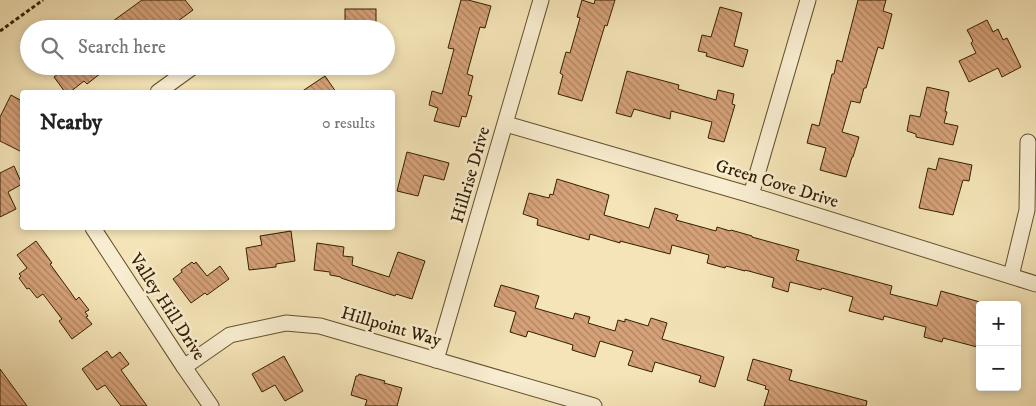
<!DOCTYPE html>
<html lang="en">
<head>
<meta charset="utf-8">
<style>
	body { margin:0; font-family:"IM FELL DW Pica",serif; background:#f2f2f2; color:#222 }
	.controls { position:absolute; right:15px; bottom:15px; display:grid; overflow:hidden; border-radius:5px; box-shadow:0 2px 8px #0003 }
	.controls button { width:45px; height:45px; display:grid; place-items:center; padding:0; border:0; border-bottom:1px solid #e0e0e0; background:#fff; color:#222; font:25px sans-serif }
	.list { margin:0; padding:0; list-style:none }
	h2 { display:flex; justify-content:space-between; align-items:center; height:65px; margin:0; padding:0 20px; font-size:21px }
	h2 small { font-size:16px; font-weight:400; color:#767676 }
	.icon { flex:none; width:28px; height:28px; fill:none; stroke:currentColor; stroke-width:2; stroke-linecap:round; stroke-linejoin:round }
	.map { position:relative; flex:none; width:1036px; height:406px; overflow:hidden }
	.search { position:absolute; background:#fff; box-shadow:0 2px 8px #0003; left:20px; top:20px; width:375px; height:55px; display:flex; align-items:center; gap:12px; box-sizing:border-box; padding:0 18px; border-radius:28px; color:#767676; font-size:19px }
	.panel { position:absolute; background:#fff; box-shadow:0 2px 8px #0003; left:20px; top:90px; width:375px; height:140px; border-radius:5px }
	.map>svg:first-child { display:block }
	.building { fill:url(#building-back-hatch); stroke:#341f00 }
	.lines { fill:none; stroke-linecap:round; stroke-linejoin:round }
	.street-casing { stroke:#64502e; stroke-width:17 }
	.path { stroke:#341f00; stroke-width:3; stroke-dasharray:4 2.5; stroke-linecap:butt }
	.street { stroke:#f8edd0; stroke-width:15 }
	.labels { text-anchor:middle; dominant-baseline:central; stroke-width:5; stroke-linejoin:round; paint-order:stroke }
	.street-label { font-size:18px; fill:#341f00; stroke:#f8edd0 }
</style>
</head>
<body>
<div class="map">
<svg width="1036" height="406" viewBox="0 0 1036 406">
	<defs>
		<pattern id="building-back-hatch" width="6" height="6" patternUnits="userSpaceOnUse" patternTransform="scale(1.25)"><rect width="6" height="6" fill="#d6a279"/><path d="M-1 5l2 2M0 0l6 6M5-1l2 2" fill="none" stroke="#ae8361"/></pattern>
	</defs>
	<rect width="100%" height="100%" fill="#f4e4b7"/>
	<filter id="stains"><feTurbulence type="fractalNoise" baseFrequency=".004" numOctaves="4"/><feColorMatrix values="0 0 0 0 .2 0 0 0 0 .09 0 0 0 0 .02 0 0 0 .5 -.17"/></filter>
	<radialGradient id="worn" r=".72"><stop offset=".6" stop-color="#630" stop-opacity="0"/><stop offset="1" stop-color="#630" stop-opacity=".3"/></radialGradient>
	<!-- building -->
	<g class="building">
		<path d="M142 0H185L193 10 167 29H102Z"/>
		<path d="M461 0H468L491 6 485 28 480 27 467 74 473 76 468 95 472 96 466 117 462 116 459 127 434 121 438 108 429 105 432 91 442 94 454 49 448 48Z"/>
		<path d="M582 0 594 4 595 0H615L607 26 605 25 582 101 558 94 563 75 560 73 566 52 570 53 580 18 577 17Z"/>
		<path d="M858 0H886L883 11 892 14 883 49 878 47 866 88H864L860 103 851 101 842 132 859 137 853 157H852L846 177 820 170 826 148 807 143 812 124 819 126 832 74H834L837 60 842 62Z"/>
		<path d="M720 7 742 13 734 46 748 50 743 67 706 56 707 53 698 51 702 35 711 37Z"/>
		<rect x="345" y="9" width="31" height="20"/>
		<path d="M987 20 993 32 998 29 1003 40 1007 38 1021 67 1002 77 998 68 969 82 959 61 976 53 971 43 973 41 967 30Z"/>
		<path d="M69 66H110L87 84 84 81 70 92H65L54 77Z"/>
		<path d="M627 71 679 85 678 89 716 100 718 90 734 94 732 104 735 105 724 142 708 138 712 122 671 111 670 119 634 109 631 117 616 113Z"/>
		<path d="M325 76 336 92H301Z"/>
		<path d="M927 87 949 92 945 111 947 112 944 123 958 126 953 145 916 137V134L907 131 910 115 920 117Z"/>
		<path d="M11 95 22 101V152L0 141V117Z"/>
		<path d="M407 152 449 163 444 180 424 175 418 196 397 191Z"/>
		<path d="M939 158 972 165 969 181 963 180 953 215 919 208 928 168 936 170Z"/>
		<path d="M14 166 22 184 8 192 16 209 0 217V173Z"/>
		<path d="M557 179 609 195 604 215 649 228 655 208 678 215 676 220 716 231 717 227 730 231 731 230 752 236V237L799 250 796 260 892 286 890 294 937 306 941 291 980 302V338L977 347 943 338 942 342 924 337 926 327 884 316 883 320 849 311 853 297 822 288 821 290 790 282 788 292 772 287 774 278 745 270V271L726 266 725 268 707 263 709 255 672 245 670 254 620 241V243L590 234 589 240 537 225 538 219 523 214 529 193 549 198 550 194 553 195Z"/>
		<path d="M291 231 295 261 276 264V267L249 270 246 248 262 245 260 236Z"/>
		<path d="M36 241 52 263 50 264 69 290 76 300 79 297 89 310 85 312 88 316 86 317 92 324 72 339 59 321 62 319 43 294 37 298 29 288 27 289 19 278 21 276 19 274 27 268 17 255Z"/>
		<path d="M317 243 344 247 343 256 353 257 352 265 389 277 398 252 425 261 412 299 396 294 395 296 341 278V277L330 275V272L314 270Z"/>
		<path d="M192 262 194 264 196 262 207 276 220 266 229 279 207 295 205 293 191 303 173 279 182 272 181 270Z"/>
		<path d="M501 285 539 296 535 308 573 319 575 313 590 317 588 323 615 331 618 320 625 322V319L648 326 651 318 667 323 662 339 724 357 715 387 699 382 701 376 655 362 652 372 628 365 633 351 600 341 595 357 572 350 573 345 528 331 526 337 510 332 516 312 494 306Z"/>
		<path d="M107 351 112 358 120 352 129 364 121 370 147 406H121L105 385 97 390 82 369Z"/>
		<path d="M284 356 303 391 285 401 275 385 262 392 252 374Z"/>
		<path d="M753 359 792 370 789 380 867 401 866 406H764L769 390 765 389 766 386 747 380Z"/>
		<path d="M0 369 27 406H0Z"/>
		<path d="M359 374 385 381 384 383 402 388 397 406H365L367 400 351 395 356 376H358Z"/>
	</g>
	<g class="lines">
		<!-- street casing -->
		<g class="street-casing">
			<g id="street">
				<path d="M158 92 194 66"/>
				<path d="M506 124 751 195 1036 284"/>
				<path d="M751 195 808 0"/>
				<path d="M93 228 184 367 211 406"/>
				<path d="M1011 276 1027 210 1028 142"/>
				<path d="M436 360 541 0"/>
				<path d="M184 367 230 335 286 323 320 326 594 406"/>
			</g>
		</g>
		<!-- path -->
		<path class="path" d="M0 31 43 0"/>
		<!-- street -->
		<use href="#street" class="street"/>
	</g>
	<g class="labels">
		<!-- street labels -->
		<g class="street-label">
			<text transform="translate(471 175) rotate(-74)">Hillrise Drive</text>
			<text transform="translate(777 184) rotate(17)">Green Cove Drive</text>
			<text transform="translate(167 307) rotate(57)">Valley Hill Drive</text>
			<text transform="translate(391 327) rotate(16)">Hillpoint Way</text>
		</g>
	</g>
	<rect width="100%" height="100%" filter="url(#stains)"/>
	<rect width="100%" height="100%" fill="url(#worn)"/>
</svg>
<div class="controls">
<button>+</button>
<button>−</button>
</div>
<div class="search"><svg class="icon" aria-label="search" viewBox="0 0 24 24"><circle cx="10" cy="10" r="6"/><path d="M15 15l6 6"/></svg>Search here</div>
<section class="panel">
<h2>Nearby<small>0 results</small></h2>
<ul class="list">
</ul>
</section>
</div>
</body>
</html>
